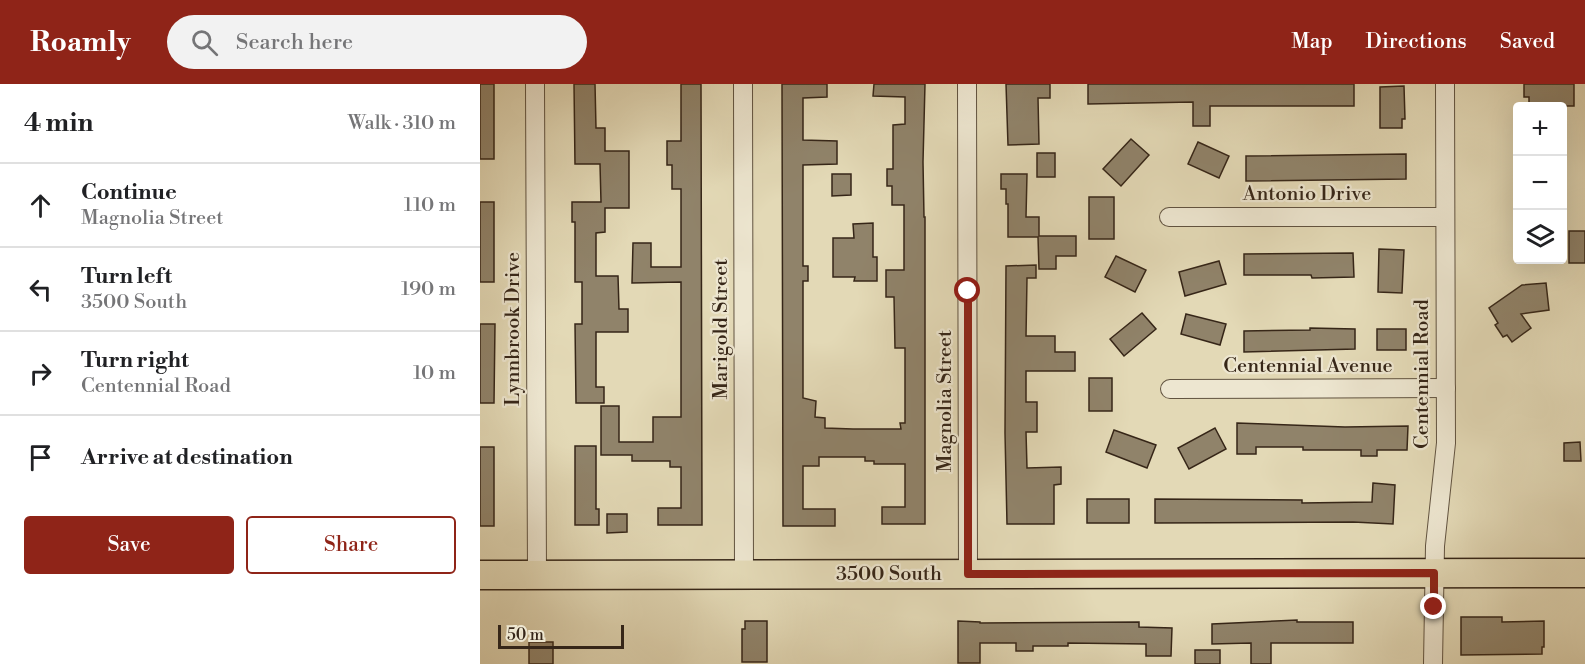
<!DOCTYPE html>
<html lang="en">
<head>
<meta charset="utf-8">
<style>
	body { margin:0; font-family:"Libre Bodoni",serif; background:#f2f2f2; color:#202124 }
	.controls { position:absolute; right:18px; top:18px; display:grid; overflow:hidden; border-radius:6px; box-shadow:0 6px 24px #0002 }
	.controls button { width:54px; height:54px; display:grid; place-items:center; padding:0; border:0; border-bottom:2px solid #e0e0e0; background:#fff; color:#202124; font:30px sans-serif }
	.scale { position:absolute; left:18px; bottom:15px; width:126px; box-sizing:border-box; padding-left:6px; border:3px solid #362618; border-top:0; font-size:16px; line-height:21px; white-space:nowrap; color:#362618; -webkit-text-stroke:4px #ede6d0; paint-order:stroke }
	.stop { position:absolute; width:18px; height:18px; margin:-14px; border:4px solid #8f2418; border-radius:50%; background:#fff }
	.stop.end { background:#8f2418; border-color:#fff; box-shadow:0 2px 6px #0008 }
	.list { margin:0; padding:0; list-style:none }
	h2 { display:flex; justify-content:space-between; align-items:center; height:78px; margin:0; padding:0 24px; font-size:26px }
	h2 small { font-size:20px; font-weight:400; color:#757577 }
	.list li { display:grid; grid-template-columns:39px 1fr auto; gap:18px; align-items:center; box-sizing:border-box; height:84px; padding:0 24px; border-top:2px solid #e0e0e0 }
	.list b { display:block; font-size:22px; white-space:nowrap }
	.list p { margin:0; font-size:20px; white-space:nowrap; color:#757577 }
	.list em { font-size:20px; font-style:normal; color:#757577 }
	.actions { display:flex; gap:12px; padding:18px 24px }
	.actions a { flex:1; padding:14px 0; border:2px solid #8f2418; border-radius:6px; text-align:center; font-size:21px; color:#8f2418 }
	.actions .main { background:#8f2418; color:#fff }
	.icon { flex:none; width:33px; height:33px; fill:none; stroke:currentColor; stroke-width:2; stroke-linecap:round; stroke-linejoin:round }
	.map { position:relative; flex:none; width:1105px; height:580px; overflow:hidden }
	header { display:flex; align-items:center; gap:36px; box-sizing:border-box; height:84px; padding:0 30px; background:#8f2418; color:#fff }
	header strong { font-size:28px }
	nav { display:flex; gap:33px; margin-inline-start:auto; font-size:21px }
	.search { width:420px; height:54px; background:#f2f2f2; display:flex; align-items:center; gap:15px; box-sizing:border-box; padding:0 21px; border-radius:33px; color:#757577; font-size:22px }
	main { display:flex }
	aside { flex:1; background:#fff }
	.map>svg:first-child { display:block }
	.building { fill:#90836a; stroke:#362618; stroke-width:1.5 }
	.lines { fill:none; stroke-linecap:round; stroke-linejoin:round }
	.street-casing { stroke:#615340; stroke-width:20 }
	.primary-casing { stroke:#362618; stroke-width:31 }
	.street { stroke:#ede6d0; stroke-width:18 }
	.primary { stroke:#e3d9b6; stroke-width:28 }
	.route { stroke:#8f2418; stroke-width:8 }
	.labels { text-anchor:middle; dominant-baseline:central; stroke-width:4.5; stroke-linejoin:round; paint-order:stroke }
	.street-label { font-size:20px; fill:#362618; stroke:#ede6d0 }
</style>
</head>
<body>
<header>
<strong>Roamly</strong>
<div class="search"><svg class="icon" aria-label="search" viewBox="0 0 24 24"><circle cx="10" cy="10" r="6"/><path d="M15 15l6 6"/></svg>Search here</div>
<nav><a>Map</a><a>Directions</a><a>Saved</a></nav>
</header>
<main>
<aside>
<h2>4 min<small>Walk · 310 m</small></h2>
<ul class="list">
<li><svg class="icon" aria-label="ahead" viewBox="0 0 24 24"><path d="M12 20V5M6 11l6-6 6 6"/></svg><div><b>Continue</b><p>Magnolia Street</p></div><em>110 m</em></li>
<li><svg class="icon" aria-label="left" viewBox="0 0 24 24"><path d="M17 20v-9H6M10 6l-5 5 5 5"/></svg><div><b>Turn left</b><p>3500 South</p></div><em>190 m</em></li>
<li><svg class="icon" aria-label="right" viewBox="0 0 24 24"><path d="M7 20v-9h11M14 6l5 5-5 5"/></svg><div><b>Turn right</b><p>Centennial Road</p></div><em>10 m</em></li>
<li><svg class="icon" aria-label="arrive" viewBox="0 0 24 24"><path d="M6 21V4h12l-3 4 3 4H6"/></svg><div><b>Arrive at destination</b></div></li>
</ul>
<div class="actions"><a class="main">Save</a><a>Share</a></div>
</aside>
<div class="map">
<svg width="1105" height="580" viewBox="0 0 1105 580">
	<rect width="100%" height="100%" fill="#e3d9b6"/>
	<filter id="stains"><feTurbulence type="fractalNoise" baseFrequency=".00333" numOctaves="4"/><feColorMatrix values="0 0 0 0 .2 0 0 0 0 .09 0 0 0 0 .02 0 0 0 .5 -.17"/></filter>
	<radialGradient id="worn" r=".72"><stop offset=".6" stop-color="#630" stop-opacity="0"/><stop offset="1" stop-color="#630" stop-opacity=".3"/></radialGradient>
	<!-- building -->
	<g class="building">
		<rect x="0" y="0" width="14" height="75"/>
		<path d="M94 0H115L116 44H125V67H149V124H125V148L116 149V192H138L139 225H148V248H116V303H124V319H96L95 240H102V198H95V138H92V118H121L120 80H95Z"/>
		<path d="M201 0H221L222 441H178V424H201V383H190V377H152V371H121V322H139V358H173V333H201V198L152 199 153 159H171V183H201V105H192V81H187V57H201Z"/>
		<path d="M302 0H347V13L323 14V56L357 57V80L323 81V182H328V197H323V314L336 317 335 333 345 334V344L373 345H421L420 339H425V264H415L414 213H406V186H424V121H412V102H407V85H413V41L425 40V13L393 12 394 0H445L443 78 444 133H445V440H402V423H425V380H394V377H385V373H339V382H323V425H355V442H303Z"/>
		<path d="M526 0H570V14H558L559 60 528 61Z"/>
		<path d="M608 0H874V22H730V42H713V18L608 20Z"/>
		<path d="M1044 0H1094V22H1049V13H1044Z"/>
		<path d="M924 2 925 35H922V44H900V3Z"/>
		<path d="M651 55 669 71 641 102 623 85Z"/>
		<path d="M718 58 749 72 739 94 708 80Z"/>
		<rect x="557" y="69" width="18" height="24"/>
		<path d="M926 70V95L766 97V72Z"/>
		<path d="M352 90H371V111L352 112Z"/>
		<path d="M521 90H547L546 133H559V152H596V172H576V185H559L558 153H528V120H526V105H521Z"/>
		<rect x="609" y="113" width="25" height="42"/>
		<rect x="0" y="118" width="14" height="80"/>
		<path d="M393 139V173H397V197H374L375 193H353V154H374L373 140Z"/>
		<rect x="1089" y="147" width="16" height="32"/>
		<path d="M899 165 924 166 922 209 898 208Z"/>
		<path d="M873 169 874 193 832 194 831 191H764V170Z"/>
		<path d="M636 172 666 186 655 208 625 193Z"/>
		<path d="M739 177 746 200 705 212 699 188Z"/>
		<path d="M556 181V194H547L546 252H575V268H595V287H546V318H557V348H546L547 384 581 383V400L574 401V440H527L525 349 526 182Z"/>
		<path d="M1066 199 1069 226 1041 230 1051 244 1032 258 1027 251 1023 253 1015 241 1018 239 1009 224 1042 201Z"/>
		<path d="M662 229 676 245 644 272 630 255Z"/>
		<path d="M706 230 746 240 740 261 701 250Z"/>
		<path d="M0 240H15L14 319H0Z"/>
		<path d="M830 244 875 245V265L764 268V247L830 246Z"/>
		<rect x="897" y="245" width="29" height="21"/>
		<rect x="609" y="294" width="23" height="33"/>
		<path d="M757 339 865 343 928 342 927 366H897V372H881V366H823V363H776V370H757Z"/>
		<path d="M735 344 746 365 709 385 698 364Z"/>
		<path d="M634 346 676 361 667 384 626 368Z"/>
		<path d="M1100 358 1101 377H1084V359Z"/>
		<path d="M95 362H116V425H119V441H95Z"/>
		<rect x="0" y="363" width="14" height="79"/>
		<path d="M893 399 915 401 913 440 873 438 675 439V415L822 416V419L892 418Z"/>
		<rect x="607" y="415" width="42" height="24"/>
		<path d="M127 430H147V448L127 449Z"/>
		<path d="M981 533H1022V538L1064 537V563H1062V570L981 571Z"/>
		<path d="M817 536V538H873V559H791V580H771V559L732 560V540Z"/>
		<path d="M265 537H287V578H262V545H265Z"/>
		<path d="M478 537 500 538V539L659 538V543L692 544 691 572H666V560L588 559V562H553V567H536V559H500V579H478Z"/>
		<rect x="49" y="558" width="24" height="22"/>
		<rect x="715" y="566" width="25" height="14"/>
	</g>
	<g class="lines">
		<!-- street casing -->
		<g class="street-casing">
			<g id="street">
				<path d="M55 0 57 491"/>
				<path d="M263 0 264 490"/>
				<path d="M487 0 488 490"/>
				<path d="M689 133H965"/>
				<path d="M690 305 966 304"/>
				<path d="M953 580 955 462 966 359 965 0"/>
			</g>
		</g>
		<!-- primary casing -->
		<g class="primary-casing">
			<path id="primary" d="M0 491 1105 489"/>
		</g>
		<!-- street -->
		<use href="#street" class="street"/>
		<!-- primary -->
		<use href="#primary" class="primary"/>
	</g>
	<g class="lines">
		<!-- route -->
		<path class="route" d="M488 207V490L954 489V523"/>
	</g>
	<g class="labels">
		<!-- street labels -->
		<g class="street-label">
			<text x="827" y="110">Antonio Drive</text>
			<text transform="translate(33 245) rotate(-90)">Lynnbrook Drive</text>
			<text transform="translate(241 245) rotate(-90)">Marigold Street</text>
			<text x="828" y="282">Centennial Avenue</text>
			<text transform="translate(942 290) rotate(-90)">Centennial Road</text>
			<text transform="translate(465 317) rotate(-90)">Magnolia Street</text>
			<text x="409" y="490">3500 South</text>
		</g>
	</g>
	<rect width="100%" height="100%" filter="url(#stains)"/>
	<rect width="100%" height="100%" fill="url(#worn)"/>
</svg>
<div class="controls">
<button>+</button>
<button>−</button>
<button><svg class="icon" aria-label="layers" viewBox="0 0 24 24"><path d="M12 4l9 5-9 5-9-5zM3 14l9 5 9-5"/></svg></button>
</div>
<div class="scale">50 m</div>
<div class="stop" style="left:488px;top:207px"></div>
<div class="stop end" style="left:954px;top:523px"></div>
</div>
</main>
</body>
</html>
